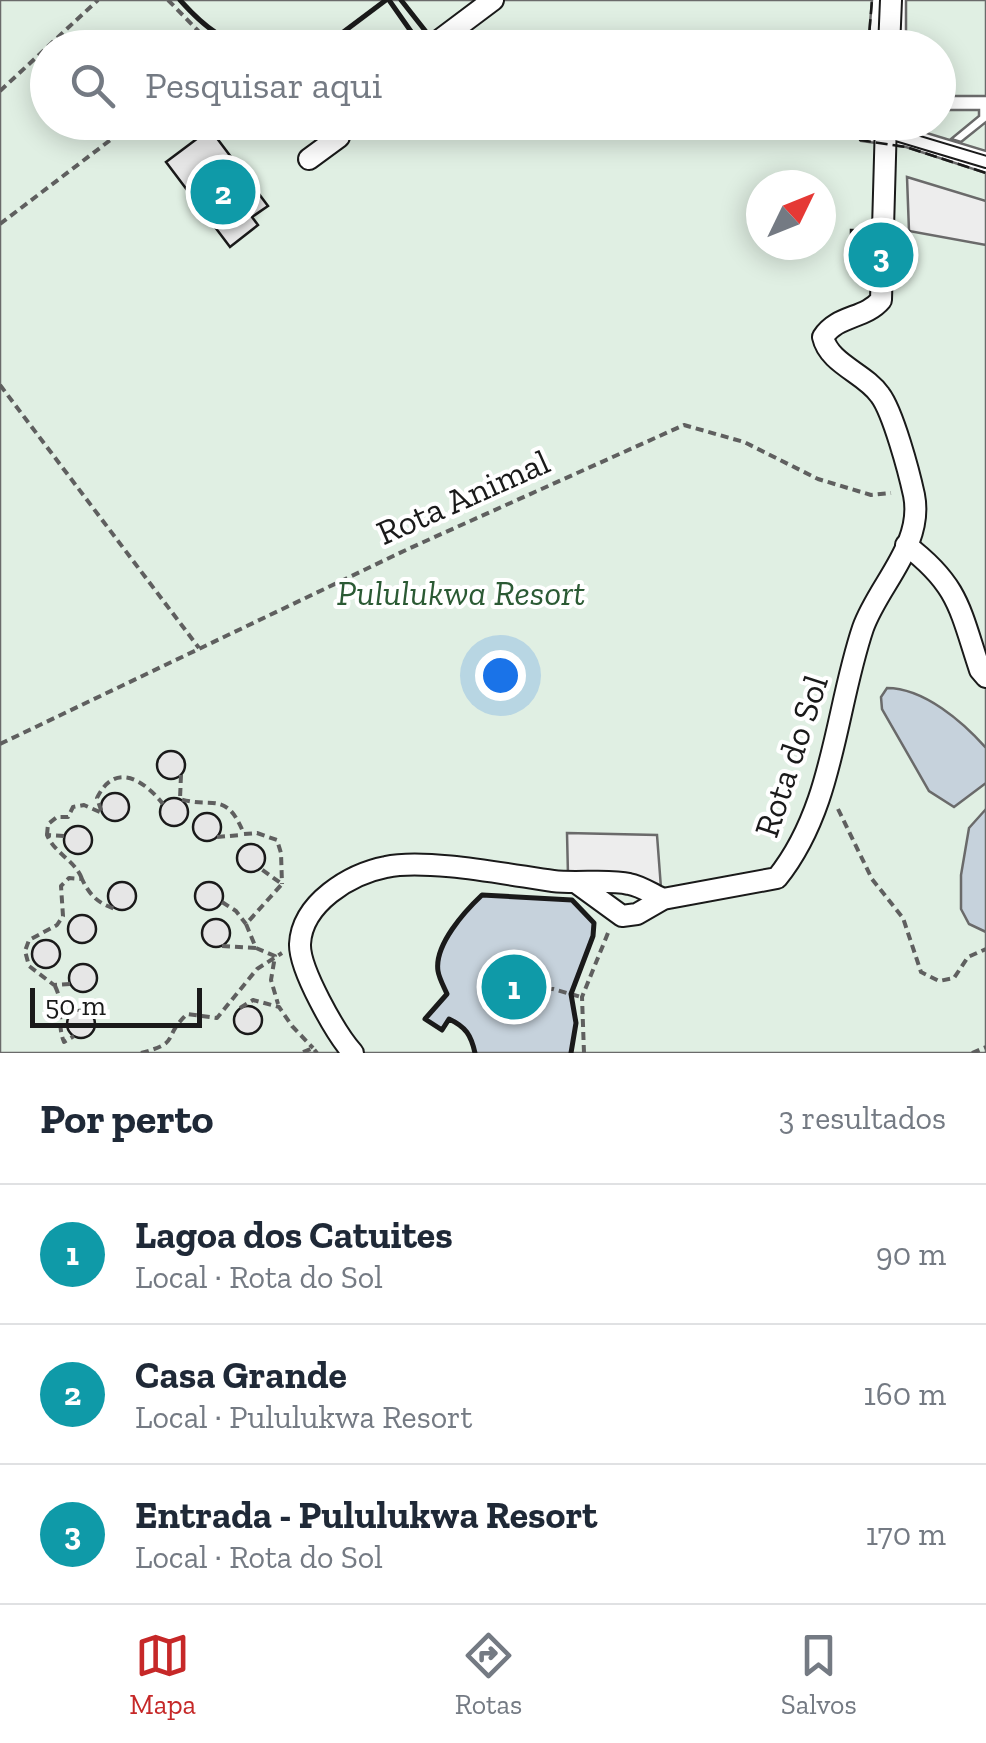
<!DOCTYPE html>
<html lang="pt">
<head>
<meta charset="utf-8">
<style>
	body { margin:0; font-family:"Zilla Slab",serif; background:#f6f6f7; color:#1f2937 }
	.compass { position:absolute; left:746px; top:170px; width:90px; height:90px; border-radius:50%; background:#fff; box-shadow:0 5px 25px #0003; rotate:47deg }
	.scale { position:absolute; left:30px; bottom:25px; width:172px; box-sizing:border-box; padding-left:10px; border:5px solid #1a1a1a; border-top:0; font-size:28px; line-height:35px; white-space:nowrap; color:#1a1a1a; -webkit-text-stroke:8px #fff; paint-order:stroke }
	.you { position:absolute; left:500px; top:675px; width:35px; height:35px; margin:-25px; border:8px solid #fff; border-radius:50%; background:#1a73e8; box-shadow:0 0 0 15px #1a73e833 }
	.badge { display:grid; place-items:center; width:65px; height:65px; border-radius:50%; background:#c62828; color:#fff; font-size:32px; font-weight:700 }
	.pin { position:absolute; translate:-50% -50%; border:5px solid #fff; box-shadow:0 2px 10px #0006 }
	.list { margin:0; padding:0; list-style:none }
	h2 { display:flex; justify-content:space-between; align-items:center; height:130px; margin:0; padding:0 40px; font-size:42px }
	h2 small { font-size:32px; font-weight:400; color:#747a83 }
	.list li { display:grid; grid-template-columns:65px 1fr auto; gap:30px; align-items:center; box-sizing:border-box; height:140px; padding:0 40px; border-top:2px solid #e0e1e3 }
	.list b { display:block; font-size:38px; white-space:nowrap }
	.list p { margin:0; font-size:32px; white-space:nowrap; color:#747a83 }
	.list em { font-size:32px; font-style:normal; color:#747a83 }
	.icon { flex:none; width:55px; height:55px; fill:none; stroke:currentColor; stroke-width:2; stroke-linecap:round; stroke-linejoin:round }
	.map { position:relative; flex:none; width:986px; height:1053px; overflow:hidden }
	.search { position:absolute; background:#fff; box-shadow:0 5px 25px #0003; left:30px; right:30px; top:30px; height:110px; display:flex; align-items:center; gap:25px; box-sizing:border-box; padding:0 35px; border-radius:55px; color:#747a83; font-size:38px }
	.sheet { height:550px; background:#fff }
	nav { display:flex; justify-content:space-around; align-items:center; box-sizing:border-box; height:140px; border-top:2px solid #e0e1e3; background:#fff; font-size:28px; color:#747a83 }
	nav a { display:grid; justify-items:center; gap:5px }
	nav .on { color:#c62828 }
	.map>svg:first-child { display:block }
	.green { fill:#e0efe3; stroke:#6a6a6a; stroke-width:2.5; fill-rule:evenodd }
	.parking { fill:#ededed; stroke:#6a6a6a; stroke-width:2.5 }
	.water { fill:#c6d2dc; stroke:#6a6a6a; stroke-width:2.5 }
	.building { fill:#e6e6e6; stroke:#1a1a1a; stroke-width:2.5 }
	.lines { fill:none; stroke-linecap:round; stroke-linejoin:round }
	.service-casing { stroke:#1a1a1a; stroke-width:14 }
	.minor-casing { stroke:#1a1a1a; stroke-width:24 }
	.path { stroke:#5f5f5f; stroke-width:4; stroke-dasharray:8 5; stroke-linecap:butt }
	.service { stroke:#fff; stroke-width:10 }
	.minor { stroke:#fff; stroke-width:20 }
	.fence { stroke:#1a1a1a; stroke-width:2.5; stroke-dasharray:12 5; stroke-linecap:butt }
	.wall { stroke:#1a1a1a; stroke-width:5 }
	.labels { text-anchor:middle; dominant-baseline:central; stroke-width:8; stroke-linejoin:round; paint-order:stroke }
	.street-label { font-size:35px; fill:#1a1a1a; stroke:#fff }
	.park-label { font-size:35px; font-style:italic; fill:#2b5a34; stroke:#fff }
</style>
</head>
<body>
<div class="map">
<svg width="986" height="1053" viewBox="0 0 986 1053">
	<rect width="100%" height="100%" fill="#fff"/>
	<!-- green -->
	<g class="green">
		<path d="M0 0H872L868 47 48 48V122L862 123 861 141 906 147 986 173V1053H0ZM761 185H821V245H761Z"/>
		<path d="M906 0H986V96H939L938 48 906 47Z"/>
		<path d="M939 110H979V116L951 139 961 142 986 122V151L907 127V123L938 122Z"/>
	</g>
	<!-- parking -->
	<g class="parking">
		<path d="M907 177 986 201V245L909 231Z"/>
		<path d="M567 833 657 835 661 888 568 875Z"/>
	</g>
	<!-- water -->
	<g class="water">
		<path d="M887 688C924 688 963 722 986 748V783L954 807 929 791 882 709 881 697Z"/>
		<path d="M986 809V932L969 924 961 909V875L969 828Z"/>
		<path d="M482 895 572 900 594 923 593 936 571 994 576 1023 571 1053H475C471 1035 467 1027 449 1020L442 1030 425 1019 447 994C444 987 439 978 438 971 434 945 465 911 482 895Z"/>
	</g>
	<!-- building -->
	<g class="building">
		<path d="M210 129 268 206 252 217 258 225 230 247 166 162Z"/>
		<path d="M851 230 909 231V273L851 272Z"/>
		<circle cx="171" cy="765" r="14"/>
		<circle cx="115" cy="807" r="14"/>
		<circle cx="174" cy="812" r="14"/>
		<circle cx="207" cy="827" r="14"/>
		<circle cx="78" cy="840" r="14"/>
		<circle cx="251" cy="858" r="14"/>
		<circle cx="122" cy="896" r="14"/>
		<circle cx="209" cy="896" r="14"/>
		<circle cx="82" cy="929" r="14"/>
		<circle cx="216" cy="933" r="14"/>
		<circle cx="46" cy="954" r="14"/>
		<circle cx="83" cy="978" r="14"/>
		<circle cx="248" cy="1020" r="14"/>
		<circle cx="81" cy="1024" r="14"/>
	</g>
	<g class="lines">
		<!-- service casing -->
		<g class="service-casing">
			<path id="service" d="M886 132 986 162"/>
		</g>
		<!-- minor casing -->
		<g class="minor-casing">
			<g id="minor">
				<path d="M429 48 493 0"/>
				<path d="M889 48 891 0"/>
				<path d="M309 159 339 137 341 122"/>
				<path d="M906 545C959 585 960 610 980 670L986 677"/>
				<path d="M578 884 622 916 637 914 663 899 777 878C834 807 835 711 863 628 878 585 924 545 914 495 909 472 893 412 880 395 865 373 829 364 823 337 837 315 865 319 881 300L886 122"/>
				<path d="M353 1053C336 1034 299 969 300 944 302 903 350 874 386 867 425 858 510 875 553 881 577 884 609 879 629 884 641 886 652 894 663 899"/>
			</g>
		</g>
		<!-- path -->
		<g class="path">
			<path d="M168 0 215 48"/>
			<path d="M0 91 98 0"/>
			<path d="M0 224 134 122"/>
			<path d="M0 385 199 648"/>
			<path d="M0 744 408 549 684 425 744 442 818 479 871 495 891 493"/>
			<path d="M181 775 180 799C214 809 226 790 244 834L257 833 277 840 281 853 282 884"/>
			<path d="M838 809 872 879 903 918 921 972 939 981 954 978 968 957 986 949"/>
			<path d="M47 835 48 824 57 817H68L73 807 84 805 102 813 97 798C115 761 144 780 163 804"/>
			<path d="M64 836 47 835C55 854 75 860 82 879"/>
			<path d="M217 837 242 835"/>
			<path d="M222 902 236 911 246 924"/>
			<path d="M222 946 256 948 246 924 282 884 261 869"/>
			<path d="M256 948 275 956 271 980 278 1004"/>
			<path d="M70 984 54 985 29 966 25 951 29 940 57 925 63 916 61 886 69 878 82 879C90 896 98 903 115 909"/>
			<path d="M55 986C65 1006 56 1023 64 1042L74 1036"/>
			<path d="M507 989H553L581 997"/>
			<path d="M240 1008 253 1000 279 1007 292 1026 313 1048"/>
			<path d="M303 1052 313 1048 317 1053"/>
			<path d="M141 1053C182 1042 161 1039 187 1014L217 1018 257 969 282 953"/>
			<path d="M584 1053 582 997 608 933"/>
			<path d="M972 1053 986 1047"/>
		</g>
		<!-- service -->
		<use href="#service" class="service"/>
		<!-- minor -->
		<use href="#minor" class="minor"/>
		<!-- fence -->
		<g class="fence">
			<path d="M868 48 872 0"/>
			<path d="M862 122 860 140 906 147 986 173"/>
		</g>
		<!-- wall -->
		<g class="wall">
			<path d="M180 0C206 29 222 41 260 48"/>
			<path d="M389 0 417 40 427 33 401 0"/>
			<path d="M322 48 386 0"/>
			<path d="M475 1053C471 1035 466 1027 449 1019L442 1030 425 1019 447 994C444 987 439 978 438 971 434 945 465 911 482 895L572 900 594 923 593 936 571 994 576 1023 571 1053"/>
		</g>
	</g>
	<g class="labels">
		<!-- street labels -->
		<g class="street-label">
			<text transform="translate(463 497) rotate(-24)">Rota Animal</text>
			<text transform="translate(791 756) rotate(-72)">Rota do Sol</text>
		</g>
		<!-- park labels -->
		<g class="park-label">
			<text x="461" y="593">Pululukwa Resort</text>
		</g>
	</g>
</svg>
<svg class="compass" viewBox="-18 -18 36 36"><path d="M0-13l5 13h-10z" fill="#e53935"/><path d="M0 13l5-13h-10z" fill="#747a83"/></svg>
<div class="scale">50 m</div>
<div class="you"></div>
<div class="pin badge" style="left:514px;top:987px;background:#0f9aa8">1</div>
<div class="pin badge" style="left:223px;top:192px;background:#0f9aa8">2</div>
<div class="pin badge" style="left:881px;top:255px;background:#0f9aa8">3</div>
<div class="search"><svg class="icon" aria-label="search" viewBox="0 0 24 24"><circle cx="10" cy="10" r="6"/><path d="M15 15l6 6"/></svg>Pesquisar aqui</div>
</div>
<section class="sheet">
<h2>Por perto<small>3 resultados</small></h2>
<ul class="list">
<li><span class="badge" style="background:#0f9aa8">1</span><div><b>Lagoa dos Catuites</b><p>Local · Rota do Sol</p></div><em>90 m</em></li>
<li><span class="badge" style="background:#0f9aa8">2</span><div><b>Casa Grande</b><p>Local · Pululukwa Resort</p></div><em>160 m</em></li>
<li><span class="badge" style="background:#0f9aa8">3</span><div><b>Entrada - Pululukwa Resort</b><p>Local · Rota do Sol</p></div><em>170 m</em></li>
</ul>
</section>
<nav>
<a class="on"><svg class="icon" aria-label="map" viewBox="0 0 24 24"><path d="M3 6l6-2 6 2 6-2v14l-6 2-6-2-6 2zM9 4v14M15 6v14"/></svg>Mapa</a>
<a><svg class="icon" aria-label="directions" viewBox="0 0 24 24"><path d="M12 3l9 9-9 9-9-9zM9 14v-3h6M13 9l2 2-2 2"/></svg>Rotas</a>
<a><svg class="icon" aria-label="saved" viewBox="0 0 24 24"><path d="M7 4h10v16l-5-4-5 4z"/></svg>Salvos</a>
</nav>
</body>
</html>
